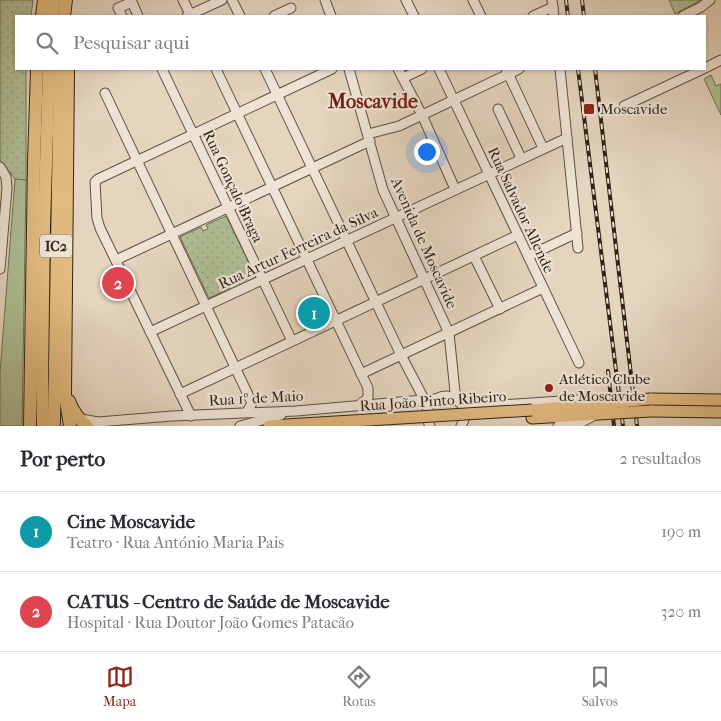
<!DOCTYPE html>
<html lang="pt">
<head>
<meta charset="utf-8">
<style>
	body { margin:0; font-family:"IM FELL French Canon",serif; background:#f2f2f3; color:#2b2b33 }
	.you { position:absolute; left:426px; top:151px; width:18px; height:18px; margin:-12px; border:4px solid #fff; border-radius:50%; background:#1a73e8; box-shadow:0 0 0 8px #1a73e833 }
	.badge { display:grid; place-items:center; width:32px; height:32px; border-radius:50%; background:#8f2418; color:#fff; font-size:16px; font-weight:700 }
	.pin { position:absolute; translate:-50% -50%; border:2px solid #fff; box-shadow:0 1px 5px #0006 }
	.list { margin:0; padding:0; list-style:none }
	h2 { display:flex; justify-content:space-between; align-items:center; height:65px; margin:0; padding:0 20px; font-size:21px }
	h2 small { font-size:16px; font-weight:400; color:#7c7c81 }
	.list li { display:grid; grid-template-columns:32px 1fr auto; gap:15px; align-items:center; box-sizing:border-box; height:80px; padding:0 20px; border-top:1px solid #e1e1e2 }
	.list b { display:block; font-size:19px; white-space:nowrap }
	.list p { margin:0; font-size:16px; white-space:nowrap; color:#7c7c81 }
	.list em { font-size:16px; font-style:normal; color:#7c7c81 }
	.icon { flex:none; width:28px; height:28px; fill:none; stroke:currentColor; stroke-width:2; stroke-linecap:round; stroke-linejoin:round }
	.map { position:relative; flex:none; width:721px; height:426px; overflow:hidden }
	.search { position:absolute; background:#fff; box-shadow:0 1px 4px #0004; left:15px; right:15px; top:15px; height:55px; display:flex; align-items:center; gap:12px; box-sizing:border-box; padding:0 18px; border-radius:0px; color:#7c7c81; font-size:19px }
	.sheet { height:225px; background:#fff }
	nav { display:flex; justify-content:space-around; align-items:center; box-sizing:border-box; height:70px; border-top:1px solid #e1e1e2; background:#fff; font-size:14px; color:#7c7c81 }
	nav a { display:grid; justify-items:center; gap:2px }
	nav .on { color:#8f2418 }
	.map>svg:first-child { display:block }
	.grass { fill:#afbe95; stroke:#6e7056 }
	.park { fill:url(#park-dots); stroke:#6e7056 }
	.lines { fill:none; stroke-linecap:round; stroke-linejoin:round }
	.minor-casing { stroke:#5b4f41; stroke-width:11 }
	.major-casing { stroke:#2d2317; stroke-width:13 }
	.highway-casing { stroke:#2d2317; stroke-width:14 }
	.minor { stroke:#eee3d5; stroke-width:9 }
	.major { stroke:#e2ba7f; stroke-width:11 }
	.highway { stroke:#e2ba7f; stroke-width:12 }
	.rail-casing { stroke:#2d2317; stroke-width:4 }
	.rail { stroke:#eee3d5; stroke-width:2; stroke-dasharray:5.5; stroke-linecap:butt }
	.major-bridge-casing { stroke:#2d2317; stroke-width:13; stroke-linecap:butt }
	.major-bridge { stroke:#e2ba7f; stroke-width:11 }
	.poi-dot { fill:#8f2418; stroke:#eee3d5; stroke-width:2 }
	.labels { text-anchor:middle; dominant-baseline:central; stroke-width:4.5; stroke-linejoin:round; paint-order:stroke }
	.shield { fill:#eee3d5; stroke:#675d50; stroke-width:1 }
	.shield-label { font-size:14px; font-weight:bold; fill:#2d2317 }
	.poi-label { font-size:15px; fill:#2d2317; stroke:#eee3d5; text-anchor:start }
	.street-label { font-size:15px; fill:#2d2317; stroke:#eee3d5 }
	.district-label { font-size:20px; font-weight:bold; fill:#7a1f14; stroke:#eee3d5 }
</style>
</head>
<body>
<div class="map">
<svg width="721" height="426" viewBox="0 0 721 426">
	<defs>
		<pattern id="park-dots" width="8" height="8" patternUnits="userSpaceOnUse" patternTransform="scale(1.25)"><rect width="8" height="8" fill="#afbe95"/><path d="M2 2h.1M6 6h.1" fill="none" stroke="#97a380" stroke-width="1.8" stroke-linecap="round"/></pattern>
	</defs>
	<rect width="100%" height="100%" fill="#e5d4be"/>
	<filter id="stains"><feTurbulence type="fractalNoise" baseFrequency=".004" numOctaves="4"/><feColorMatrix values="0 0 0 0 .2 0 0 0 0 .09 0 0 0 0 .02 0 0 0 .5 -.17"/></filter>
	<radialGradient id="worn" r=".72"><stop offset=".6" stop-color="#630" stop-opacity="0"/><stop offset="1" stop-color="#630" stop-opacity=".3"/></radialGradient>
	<!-- grass -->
	<g class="grass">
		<path d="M669 0H701L675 14Z"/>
		<path d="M711 75 716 86 721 84V115L704 79Z"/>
		<path d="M15 179 26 180 22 426H0V373Z"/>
	</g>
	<!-- park -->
	<g class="park">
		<path d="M0 0H33L31 16H16V69H26V180L15 179 0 160Z"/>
		<path d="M226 216 253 271 246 275 248 279 235 285 233 282 229 284 230 288 209 298 180 237 201 227 203 231 208 229 206 225Z"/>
	</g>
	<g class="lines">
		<!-- minor casing -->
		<g class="minor-casing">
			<g id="minor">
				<path d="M183 0 191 16"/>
				<path d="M232 0 240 16"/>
				<path d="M325 0 331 16"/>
				<path d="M406 0 414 16"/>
				<path d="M473 0 481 16"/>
				<path d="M552 0 554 16"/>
				<path d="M122 16 118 8 132 2 138 16"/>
				<path d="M187 16 222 0"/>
				<path d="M274 16 291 8"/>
				<path d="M533 16 553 7"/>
				<path d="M683 16 701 7 710 0"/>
				<path d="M705 68 721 60"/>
				<path d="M162 69 292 341"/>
				<path d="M216 69 368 388V398L359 405"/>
				<path d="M265 69 401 355 424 399"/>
				<path d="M349 69 383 190 449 333 455 392 458 401"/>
				<path d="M398 69 422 115 455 189"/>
				<path d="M439 69 579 363"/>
				<path d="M506 69 543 148"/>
				<path d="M560 69 578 248"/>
				<path d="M403 78 422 69"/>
				<path d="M105 93 252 403 247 412"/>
				<path d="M624 106 703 69"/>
				<path d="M498 109 521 158"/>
				<path d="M368 134 399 126 519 69"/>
				<path d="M0 167 6 177 7 188 0 269"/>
				<path d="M474 256 500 309"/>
				<path d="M528 256 577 233"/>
				<path d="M116 260 370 141"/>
				<path d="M150 332 567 138"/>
				<path d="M361 374 543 288"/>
				<path d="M180 394 518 235"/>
				<path d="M460 403 500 405 577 400 589 402"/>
				<path d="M191 416 100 228 97 218 95 182 98 179 332 69"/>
				<path d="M81 419 98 422 172 416 296 411 435 399"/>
				<path d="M240 426 281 415"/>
				<path d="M430 426C416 401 451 384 463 407 466 413 465 420 461 426"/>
				<path d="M558 426 582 422 593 416"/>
			</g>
		</g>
		<!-- major casing -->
		<g class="major-casing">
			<g id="major">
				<path d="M650 399 721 400"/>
				<path d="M532 410 599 404"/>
				<path d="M651 411 721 412"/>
				<path d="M532 418 598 414"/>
				<path d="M269 426 369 420"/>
			</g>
		</g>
		<!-- highway casing -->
		<g class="highway-casing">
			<g id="highway">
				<path d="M42 16 44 0"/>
				<path d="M52 16 54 0"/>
				<path d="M64 16 66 0"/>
				<path d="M68 69 65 395 70 426"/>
				<path d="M69 401C73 411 79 420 87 426"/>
				<path d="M54 423 60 69"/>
				<path d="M43 425 42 379 44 225 49 69"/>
				<path d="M30 426 34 161 37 69"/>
			</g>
		</g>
		<!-- minor -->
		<use href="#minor" class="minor"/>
		<!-- major -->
		<use href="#major" class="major"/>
		<!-- highway -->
		<use href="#highway" class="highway"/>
		<!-- rail casing -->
		<g class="rail-casing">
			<g id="rail">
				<path d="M566 0 568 16"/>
				<path d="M582 0 584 16"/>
				<path d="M578 69 623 426"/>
				<path d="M595 69 637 426"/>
				<path d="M608 371 614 426"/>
			</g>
		</g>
		<!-- rail -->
		<use href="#rail" class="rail"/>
		<!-- major-bridge casing -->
		<g class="major-bridge-casing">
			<g id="major-bridge">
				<path d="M599 404 650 399"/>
				<path d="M598 414 651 411"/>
				<path d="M369 420 532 410"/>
			</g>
		</g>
		<!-- major-bridge -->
		<use href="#major-bridge" class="major-bridge"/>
	</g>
	<!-- markers -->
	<g class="poi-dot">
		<rect x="583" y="103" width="12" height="12" rx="2.5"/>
		<circle cx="549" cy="388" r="5"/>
	</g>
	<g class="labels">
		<!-- shield labels -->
		<rect class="shield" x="40" y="234.5" width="32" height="23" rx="4"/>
		<g class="shield-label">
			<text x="56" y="246">IC2</text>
		</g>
		<!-- poi labels -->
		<g class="poi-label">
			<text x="600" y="109">Moscavide</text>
			<text x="559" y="379">Atlético Clube<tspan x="559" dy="17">de Moscavide</tspan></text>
		</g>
		<!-- street labels -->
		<g class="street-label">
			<text transform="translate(233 186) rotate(65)">Rua Gonçalo Braga</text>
			<text transform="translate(521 210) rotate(65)">Rua Salvador Allende</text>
			<text transform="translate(424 243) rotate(66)">Avenida de Moscavide</text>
			<text transform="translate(298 248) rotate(-25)">Rua Artur Ferreira da Silva</text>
			<text transform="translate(256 398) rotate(-3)">Rua 1º de Maio</text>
			<text transform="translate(433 401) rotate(-4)">Rua João Pinto Ribeiro</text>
		</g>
		<!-- district labels -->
		<g class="district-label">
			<text x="373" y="101">Moscavide</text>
		</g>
	</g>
	<rect width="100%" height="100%" filter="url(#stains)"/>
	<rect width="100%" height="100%" fill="url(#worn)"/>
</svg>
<div class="you"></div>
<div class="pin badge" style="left:314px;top:313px;background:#0f9aa8">1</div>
<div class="pin badge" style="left:118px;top:283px;background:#e0444e">2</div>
<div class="search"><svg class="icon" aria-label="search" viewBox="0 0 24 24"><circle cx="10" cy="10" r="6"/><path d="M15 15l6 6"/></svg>Pesquisar aqui</div>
</div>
<section class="sheet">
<h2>Por perto<small>2 resultados</small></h2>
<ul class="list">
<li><span class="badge" style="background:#0f9aa8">1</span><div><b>Cine Moscavide</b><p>Teatro · Rua António Maria Pais</p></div><em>190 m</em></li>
<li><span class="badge" style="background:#e0444e">2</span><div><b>CATUS - Centro de Saúde de Moscavide</b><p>Hospital · Rua Doutor João Gomes Patacão</p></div><em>320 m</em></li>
</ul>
</section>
<nav>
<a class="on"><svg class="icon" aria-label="map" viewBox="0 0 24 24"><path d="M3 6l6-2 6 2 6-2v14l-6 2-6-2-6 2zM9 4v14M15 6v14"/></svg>Mapa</a>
<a><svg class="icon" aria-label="directions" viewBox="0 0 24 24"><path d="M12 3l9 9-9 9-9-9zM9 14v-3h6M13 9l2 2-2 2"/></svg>Rotas</a>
<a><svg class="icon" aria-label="saved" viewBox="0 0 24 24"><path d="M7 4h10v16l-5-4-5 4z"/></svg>Salvos</a>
</nav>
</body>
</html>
